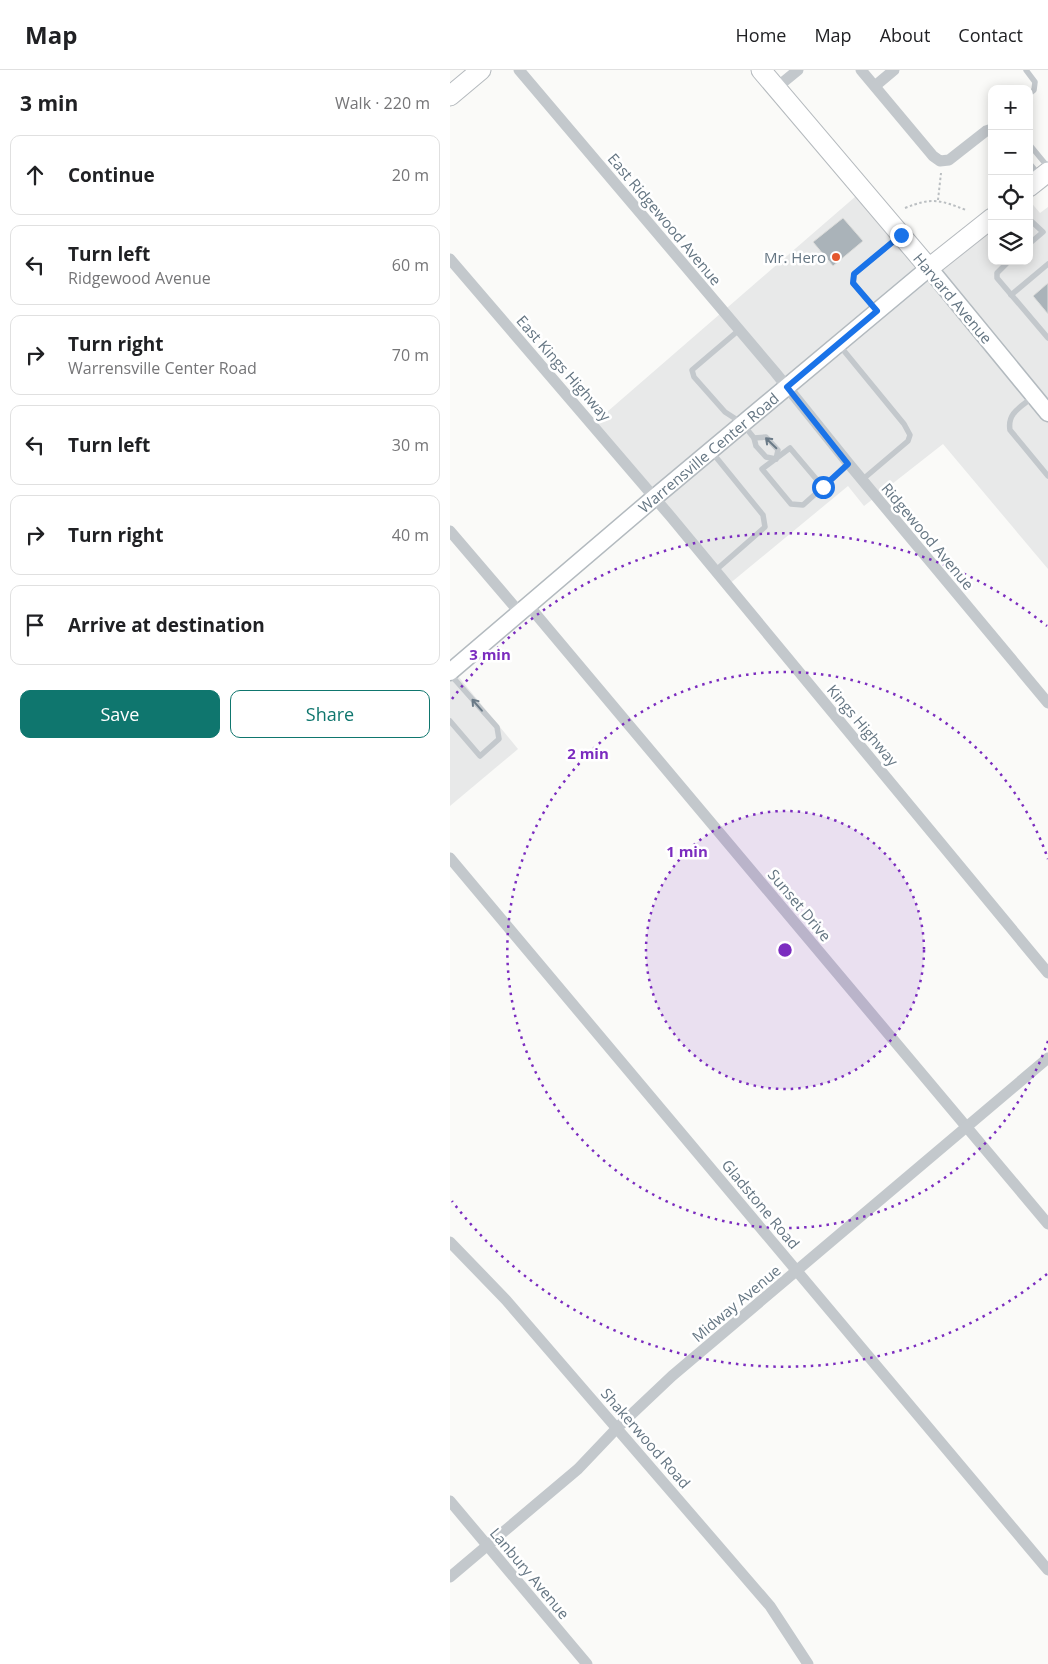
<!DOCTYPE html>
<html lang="en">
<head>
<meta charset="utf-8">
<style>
	body { margin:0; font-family:"Open Sans",sans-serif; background:#f2f2f2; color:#202124 }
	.controls { position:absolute; right:15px; top:15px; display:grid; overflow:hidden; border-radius:10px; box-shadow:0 2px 12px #0003 }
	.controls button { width:45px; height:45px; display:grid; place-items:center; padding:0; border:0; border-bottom:1px solid #e0e0e0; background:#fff; color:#202124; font:25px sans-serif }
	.stop { position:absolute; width:15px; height:15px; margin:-11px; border:4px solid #1a73e8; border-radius:50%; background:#fff }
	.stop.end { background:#1a73e8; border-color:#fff; box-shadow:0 1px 5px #0008 }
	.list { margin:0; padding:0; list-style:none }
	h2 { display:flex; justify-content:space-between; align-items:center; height:65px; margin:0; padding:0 20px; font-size:21px }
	h2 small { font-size:16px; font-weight:400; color:#757577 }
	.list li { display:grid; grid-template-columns:32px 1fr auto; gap:15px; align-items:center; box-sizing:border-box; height:80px; margin:0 10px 10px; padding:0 10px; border:1px solid #e0e0e0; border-radius:10px }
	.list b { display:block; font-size:19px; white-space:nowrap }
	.list p { margin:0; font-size:16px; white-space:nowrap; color:#757577 }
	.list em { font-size:16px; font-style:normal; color:#757577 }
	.actions { display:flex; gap:10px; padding:15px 20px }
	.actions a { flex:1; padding:11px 0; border:1px solid #0f766e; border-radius:10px; text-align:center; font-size:18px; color:#0f766e }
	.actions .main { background:#0f766e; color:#fff }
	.icon { flex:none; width:28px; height:28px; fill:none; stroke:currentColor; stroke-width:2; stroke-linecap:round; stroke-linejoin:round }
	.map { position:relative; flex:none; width:598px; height:1594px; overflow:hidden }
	header { display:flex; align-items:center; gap:30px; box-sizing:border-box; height:70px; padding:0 25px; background:#fff; border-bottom:1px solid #e0e0e0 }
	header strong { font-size:24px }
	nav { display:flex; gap:28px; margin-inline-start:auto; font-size:18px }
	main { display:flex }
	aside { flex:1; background:#fff }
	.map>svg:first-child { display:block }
	.built { fill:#e8e9e9 }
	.building { fill:#aab3b9; stroke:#dcdcda }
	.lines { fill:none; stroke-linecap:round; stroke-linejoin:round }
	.secondary-casing { stroke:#b3babf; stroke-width:19 }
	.primary-casing { stroke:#b5babe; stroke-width:21 }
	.path { stroke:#bbbfc2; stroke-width:2; stroke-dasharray:2.5 2.5; stroke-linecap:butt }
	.service { stroke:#c3c8cc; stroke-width:5.5 }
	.minor { stroke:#c3c8cc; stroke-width:11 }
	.secondary { stroke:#fff; stroke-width:16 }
	.primary { stroke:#fff; stroke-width:19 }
	.oneway { stroke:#6a7a87 }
	.route { stroke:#1a73e8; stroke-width:6 }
	.ring { fill:none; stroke:#7b2cbf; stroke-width:2.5; stroke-dasharray:2.5 5 }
	.poi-dot { fill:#e4572e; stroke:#fff; stroke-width:2 }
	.labels { text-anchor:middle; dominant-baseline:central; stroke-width:5; stroke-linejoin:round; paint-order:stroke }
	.street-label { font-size:15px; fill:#657683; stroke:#fff }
	.poi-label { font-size:15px; fill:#657683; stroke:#fff; text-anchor:end }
	.centre { fill:#7b2cbf; stroke:#fff; stroke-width:2.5 }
	.ring-label { font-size:15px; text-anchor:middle; font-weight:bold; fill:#7b2cbf; stroke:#fff; stroke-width:5; stroke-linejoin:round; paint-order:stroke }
</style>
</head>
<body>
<header>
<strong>Map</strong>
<nav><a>Home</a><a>Map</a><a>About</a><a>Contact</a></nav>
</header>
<main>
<aside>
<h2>3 min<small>Walk · 220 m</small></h2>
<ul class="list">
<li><svg class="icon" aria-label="ahead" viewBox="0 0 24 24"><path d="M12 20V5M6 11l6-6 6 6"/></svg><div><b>Continue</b></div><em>20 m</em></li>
<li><svg class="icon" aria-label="left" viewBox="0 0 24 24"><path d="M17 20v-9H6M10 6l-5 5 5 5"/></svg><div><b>Turn left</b><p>Ridgewood Avenue</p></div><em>60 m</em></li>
<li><svg class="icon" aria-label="right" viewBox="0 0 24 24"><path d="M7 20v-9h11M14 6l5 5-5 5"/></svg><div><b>Turn right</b><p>Warrensville Center Road</p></div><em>70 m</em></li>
<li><svg class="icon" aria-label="left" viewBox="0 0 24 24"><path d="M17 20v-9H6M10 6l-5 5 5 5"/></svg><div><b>Turn left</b></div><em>30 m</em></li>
<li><svg class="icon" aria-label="right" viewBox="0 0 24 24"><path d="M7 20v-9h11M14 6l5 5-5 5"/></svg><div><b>Turn right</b></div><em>40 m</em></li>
<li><svg class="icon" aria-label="arrive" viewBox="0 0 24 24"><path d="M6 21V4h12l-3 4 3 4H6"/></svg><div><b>Arrive at destination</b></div></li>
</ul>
<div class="actions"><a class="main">Save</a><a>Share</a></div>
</aside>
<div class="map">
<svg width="598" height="1594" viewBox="0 0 598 1594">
	<rect width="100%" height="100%" fill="#fafaf8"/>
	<!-- built -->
	<g class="built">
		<path d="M413 120 479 198 542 148V191H579V130L590 143 598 137V499L493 374 414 436 398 416 278 515 142 355Z"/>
		<path d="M3 600 68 679 0 736V602Z"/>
	</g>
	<!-- building -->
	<g class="building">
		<path d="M393 148 413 171 383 196 363 172Z"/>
		<path d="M598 213V244L583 226Z"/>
	</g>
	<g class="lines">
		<!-- secondary casing -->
		<g class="secondary-casing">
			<g id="secondary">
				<path id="s1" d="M0 602 205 427 479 198 598 343"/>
			</g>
		</g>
		<!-- primary casing -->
		<g class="primary-casing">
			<g id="primary">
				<path d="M311 0 479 198 542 148"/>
				<path d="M0 26 31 0"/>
				<path d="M579 117 598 102"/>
			</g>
		</g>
		<!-- path -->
		<g class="path">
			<path d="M488 130 491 103"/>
			<path d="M455 138C482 127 490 130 516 140"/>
		</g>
		<!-- service -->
		<g class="service">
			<path d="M576 0 585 12 584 20 579 24"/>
			<path d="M579 74 598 97"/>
			<path d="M579 149 593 162 579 174"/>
			<path d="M559 191 547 203V208L598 268"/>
			<path d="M561 225 598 194"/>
			<path d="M426 239 403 213 404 204 450 166"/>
			<path d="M289 260 242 300 244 307 275 342 292 353 304 368 306 376 316 387 326 389"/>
			<path d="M390 276 454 354 460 365 458 371 412 410"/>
			<path d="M583 327C571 337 557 343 560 360L598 406"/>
			<path d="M304 368 316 367 328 380 326 389"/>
			<path d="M261 381 313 445 315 457 266 500"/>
			<path d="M373 417 340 378 312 399 341 434 353 435 399 394"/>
			<path d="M0 604 47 657 49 669 30 686 0 651"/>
		</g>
		<!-- minor -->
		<g class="minor">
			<path d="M69 0 325 302 399 394 598 633"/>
			<path d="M411 0 483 86 490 91 499 90 536 61 542 59"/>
			<path d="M425 16 444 0"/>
			<path d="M326 18 348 0"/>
			<path d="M579 97 589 109"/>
			<path d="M0 189 221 447 598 903"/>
			<path d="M0 461 70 543"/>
			<path d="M79 536 598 1154"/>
			<path d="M0 788 598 1500"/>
			<path d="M0 1172 56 1230 320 1536 358 1594"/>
			<path d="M0 1431 137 1594"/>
			<path d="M0 1507 128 1399 167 1358 222 1306 598 988"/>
		</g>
		<!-- secondary -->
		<use href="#secondary" class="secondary"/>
		<!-- primary -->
		<use href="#primary" class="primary"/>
	</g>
	<!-- one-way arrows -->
	<defs><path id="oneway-shaft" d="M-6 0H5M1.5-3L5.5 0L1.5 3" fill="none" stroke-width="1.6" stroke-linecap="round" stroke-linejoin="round" transform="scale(1.25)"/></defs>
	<g class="oneway">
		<use href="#oneway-shaft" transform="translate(321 373) rotate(-136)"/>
		<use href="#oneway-shaft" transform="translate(27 635) rotate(-131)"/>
	</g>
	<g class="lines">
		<!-- route -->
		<path class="route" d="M373 417 398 394 337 317 427 241 403 213 404 204 451 165"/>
	</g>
	<!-- distance rings -->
	<circle cx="335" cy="880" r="139" fill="#7b2cbf" fill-opacity=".12"/>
	<g class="ring">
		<circle cx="335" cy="880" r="139"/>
		<path d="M598 971A278 278 0 1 1 598 789"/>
		<path d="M597 1204A417 417 0 0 1 2 1131M2 629A417 417 0 0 1 597 556"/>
	</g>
	<!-- markers -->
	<circle class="poi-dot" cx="386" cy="187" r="5"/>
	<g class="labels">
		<!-- street labels -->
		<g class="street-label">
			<text transform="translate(215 149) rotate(50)">East Ridgewood Avenue</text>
			<text transform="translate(503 228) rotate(50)">Harvard Avenue</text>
			<text transform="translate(114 298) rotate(49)">East Kings Highway</text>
			<text stroke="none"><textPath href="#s1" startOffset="339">Warrensville Center Road</textPath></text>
			<text transform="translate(478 466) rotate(50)">Ridgewood Avenue</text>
			<text transform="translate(413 655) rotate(50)">Kings Highway</text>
			<text transform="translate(350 835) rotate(50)">Sunset Drive</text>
			<text transform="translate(311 1134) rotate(50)">Gladstone Road</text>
			<text transform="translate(286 1233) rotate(-40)">Midway Avenue</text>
			<text transform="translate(196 1368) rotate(49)">Shakerwood Road</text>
			<text transform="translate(80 1503) rotate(50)">Lanbury Avenue</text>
		</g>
		<!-- poi labels -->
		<g class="poi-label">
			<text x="376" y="187">Mr. Hero</text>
		</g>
	</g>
	<circle cx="335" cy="880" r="8" class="centre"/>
	<g class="ring-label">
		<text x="40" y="590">3 min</text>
		<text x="138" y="689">2 min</text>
		<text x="237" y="787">1 min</text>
	</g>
</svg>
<div class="controls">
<button>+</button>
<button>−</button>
<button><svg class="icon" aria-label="locate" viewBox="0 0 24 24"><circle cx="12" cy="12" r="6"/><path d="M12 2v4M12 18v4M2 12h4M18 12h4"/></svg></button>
<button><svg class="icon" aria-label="layers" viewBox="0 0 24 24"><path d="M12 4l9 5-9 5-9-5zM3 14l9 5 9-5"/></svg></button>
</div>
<div class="stop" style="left:373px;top:417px"></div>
<div class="stop end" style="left:451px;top:165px"></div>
</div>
</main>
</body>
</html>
